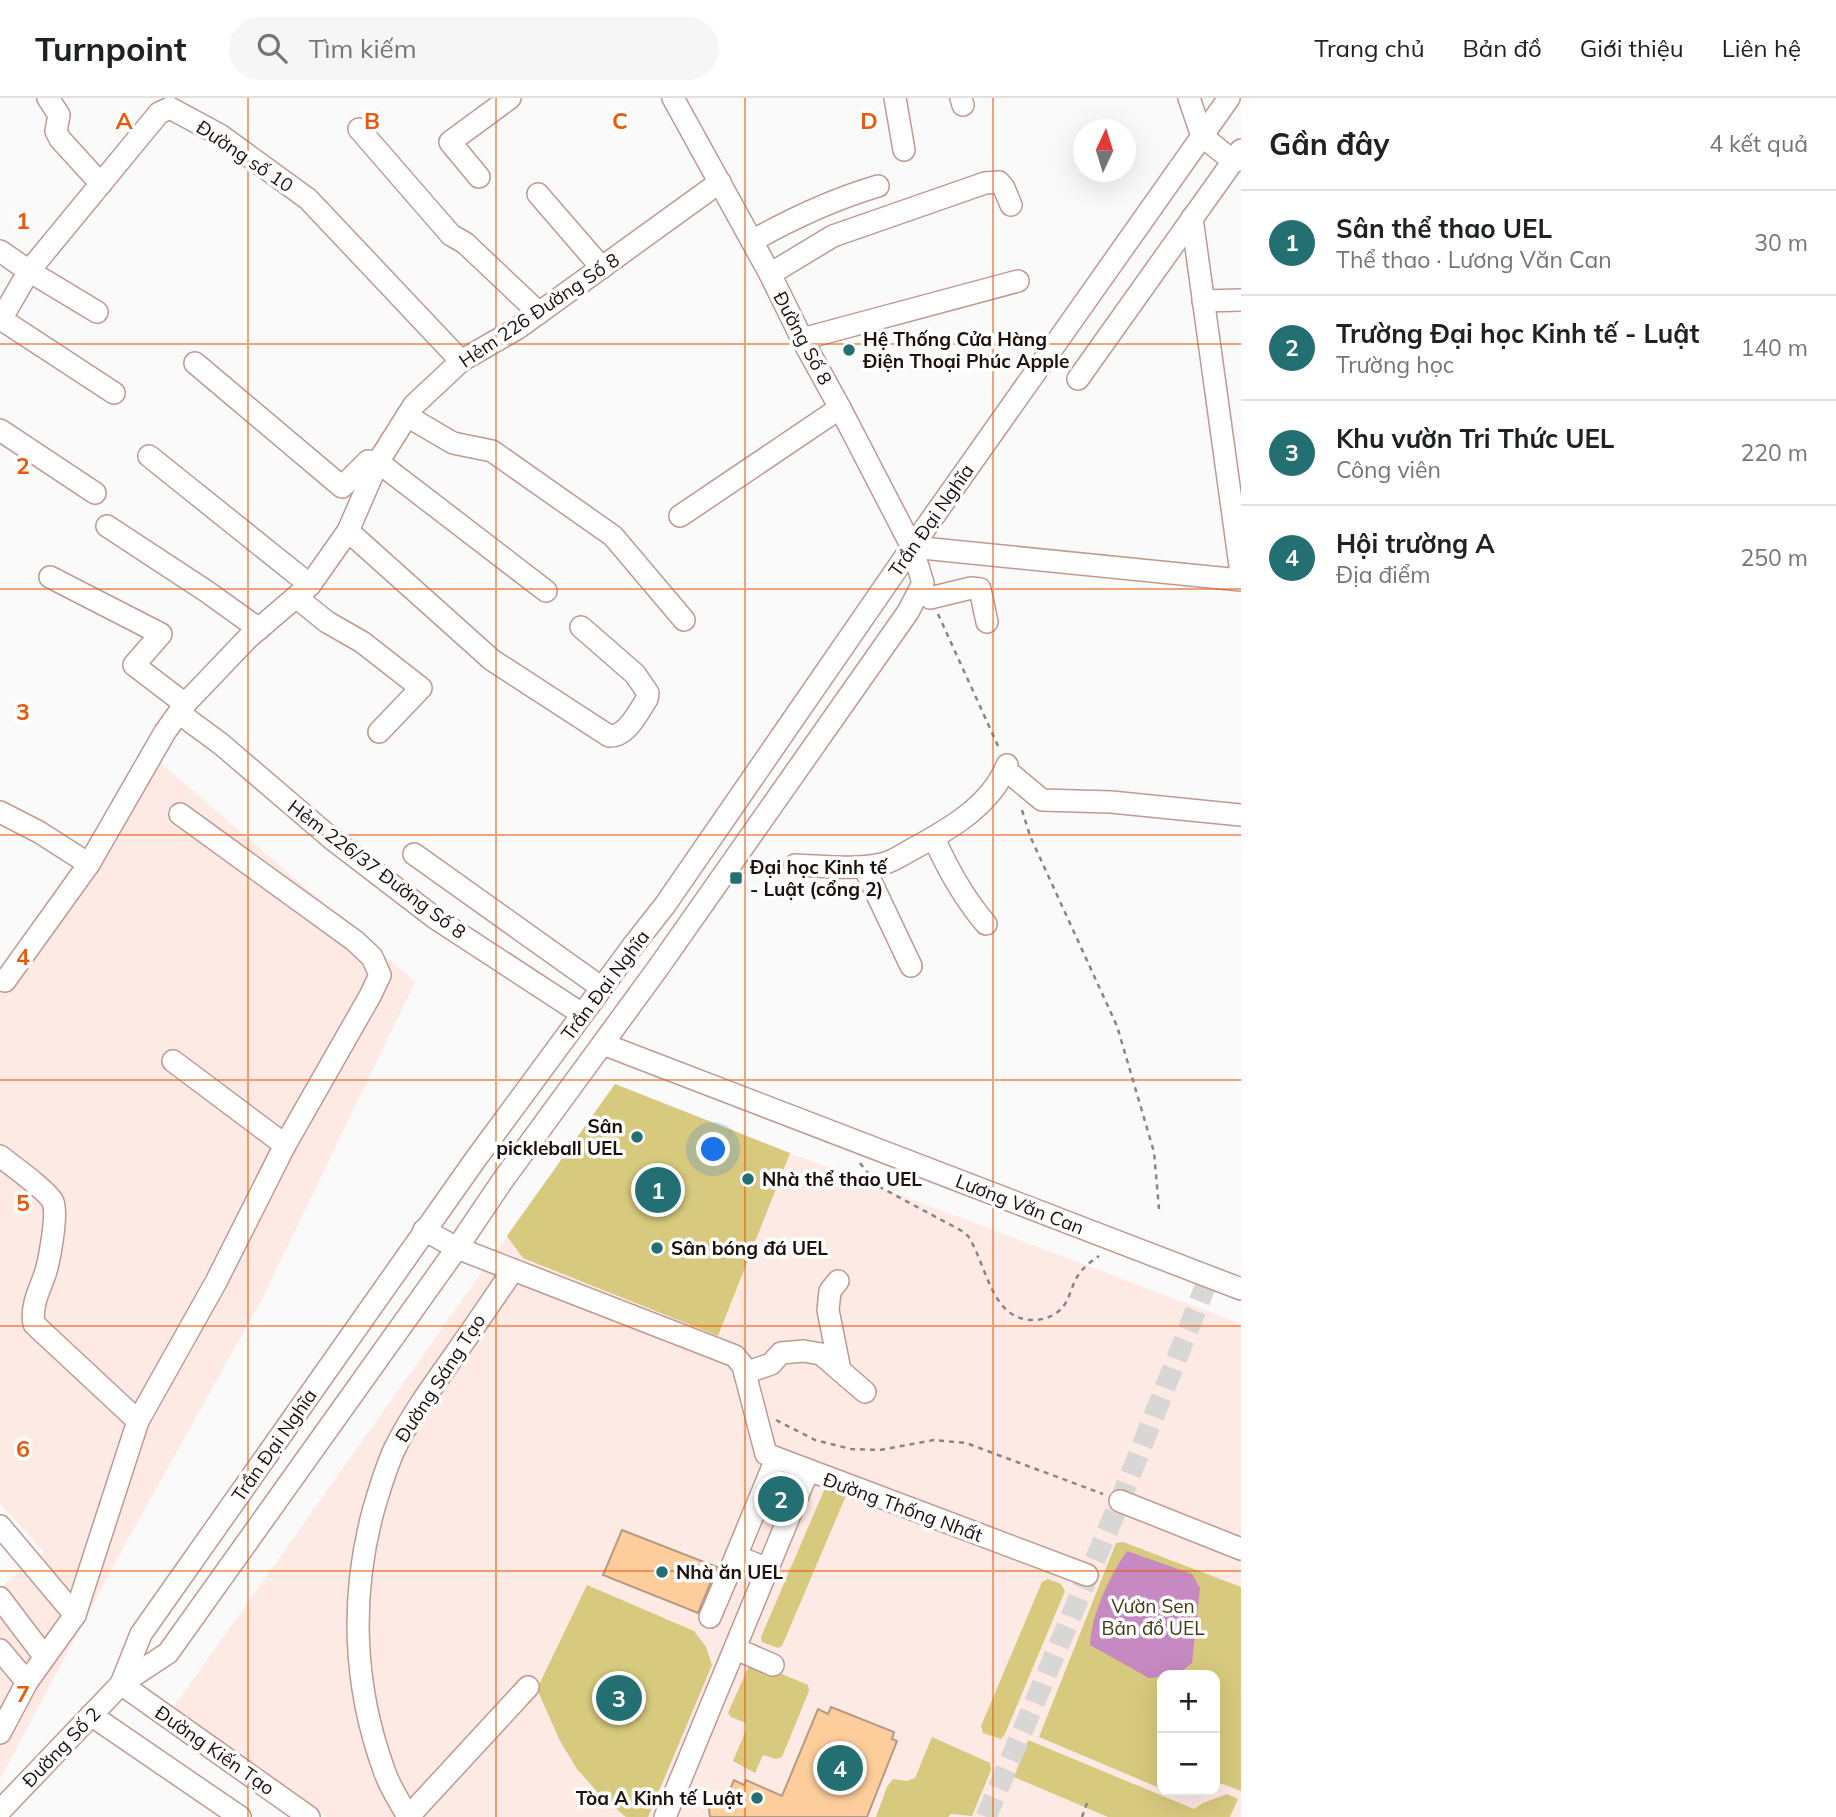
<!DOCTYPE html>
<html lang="vi">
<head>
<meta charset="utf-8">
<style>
	body { margin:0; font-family:Mulish,sans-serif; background:#f6f6f6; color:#202124 }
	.controls { position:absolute; right:21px; bottom:21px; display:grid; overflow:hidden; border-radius:14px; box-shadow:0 7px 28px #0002 }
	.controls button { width:63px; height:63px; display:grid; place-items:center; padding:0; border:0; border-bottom:2px solid #e0e0e0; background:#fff; color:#202124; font:35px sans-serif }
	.compass { position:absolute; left:1073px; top:21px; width:63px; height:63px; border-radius:50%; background:#fff; box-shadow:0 7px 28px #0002; rotate:4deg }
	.you { position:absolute; left:714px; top:1052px; width:24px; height:24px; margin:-18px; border:5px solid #fff; border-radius:50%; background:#1a73e8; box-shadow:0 0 0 10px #1a73e833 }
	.badge { display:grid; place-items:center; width:46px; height:46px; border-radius:50%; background:#246f71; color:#fff; font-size:23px; font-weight:700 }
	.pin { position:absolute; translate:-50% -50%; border:4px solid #fff; box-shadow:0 2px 7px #0006 }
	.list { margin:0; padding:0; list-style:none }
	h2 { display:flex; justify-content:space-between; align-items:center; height:91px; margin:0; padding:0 28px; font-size:30px }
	h2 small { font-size:23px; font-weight:400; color:#757577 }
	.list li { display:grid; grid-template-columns:46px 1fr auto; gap:21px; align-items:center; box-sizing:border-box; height:105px; padding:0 28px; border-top:2px solid #e0e0e0 }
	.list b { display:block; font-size:26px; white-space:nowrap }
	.list p { margin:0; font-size:23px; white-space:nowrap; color:#757577 }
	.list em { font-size:23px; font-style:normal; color:#757577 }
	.icon { flex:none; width:38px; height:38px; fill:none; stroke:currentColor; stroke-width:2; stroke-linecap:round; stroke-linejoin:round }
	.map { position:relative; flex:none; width:1241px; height:1719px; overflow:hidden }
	header { display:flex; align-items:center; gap:42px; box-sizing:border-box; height:98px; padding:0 35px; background:#fff; border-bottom:2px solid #e0e0e0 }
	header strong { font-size:33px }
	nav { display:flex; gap:38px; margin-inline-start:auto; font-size:24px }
	.search { width:490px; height:63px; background:#f6f6f6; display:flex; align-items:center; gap:18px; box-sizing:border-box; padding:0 24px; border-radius:38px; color:#757577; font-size:26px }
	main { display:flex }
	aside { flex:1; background:#fff }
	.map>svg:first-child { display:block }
	.built { fill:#feeae5; fill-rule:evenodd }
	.green { fill:#d7c97d }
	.water { fill:#c689c1 }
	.building { fill:#fdcd9c; stroke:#b59b82; stroke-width:2 }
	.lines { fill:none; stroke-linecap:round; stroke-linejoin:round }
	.minor-tunnel { stroke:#d9d7d6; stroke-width:21; stroke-dasharray:21 10; stroke-linecap:butt }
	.minor-casing { stroke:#bf9a90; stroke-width:24 }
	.path { stroke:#8a8482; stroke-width:2.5; stroke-dasharray:5 5; stroke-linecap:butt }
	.minor { stroke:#fff; stroke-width:21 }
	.grid { fill:none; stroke:#e8590c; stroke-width:2; stroke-opacity:0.55 }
	.poi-dot { fill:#246f71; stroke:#fff; stroke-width:2.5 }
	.labels { text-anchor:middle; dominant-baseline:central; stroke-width:7; stroke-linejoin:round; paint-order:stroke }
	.street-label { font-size:19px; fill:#1d100d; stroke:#fff }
	.poi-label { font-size:19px; font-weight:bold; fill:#1d100d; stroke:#fff; text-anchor:start }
	.park-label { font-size:19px; fill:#3e3814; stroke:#fff }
	.grid-label { font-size:23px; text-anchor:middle; font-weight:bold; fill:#e8590c; stroke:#fff; stroke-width:7; stroke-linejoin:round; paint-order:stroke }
</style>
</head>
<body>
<header>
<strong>Turnpoint</strong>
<div class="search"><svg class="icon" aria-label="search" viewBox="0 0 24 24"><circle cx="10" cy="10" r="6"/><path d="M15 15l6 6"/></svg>Tìm kiếm</div>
<nav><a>Trang chủ</a><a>Bản đồ</a><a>Giới thiệu</a><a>Liên hệ</a></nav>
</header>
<main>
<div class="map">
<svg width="1241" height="1719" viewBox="0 0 1241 1719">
	<rect width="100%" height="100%" fill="#fafafa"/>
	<!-- built -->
	<g class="built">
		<path d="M155 660 415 884 261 1203 128 1441 0 1681V1490L44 1454 0 1405V892Z"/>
		<path d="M615 986 790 1055 1241 1226V1719H327L173 1610ZM1162 1577H1215V1693H1162Z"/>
	</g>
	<!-- green -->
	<g class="green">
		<path d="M615 986 790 1055 718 1238 523 1160 507 1138Z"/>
		<path d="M830 1389 845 1395V1400L782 1548 778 1550 762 1544 761 1539 825 1390Z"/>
		<path d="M1123 1444 1241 1489V1693L1223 1686 1215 1687V1577H1162V1691L1039 1639 1116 1445Z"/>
		<path d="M1048 1481 1061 1486 1065 1493 1005 1636 1001 1641 983 1635 981 1628 1042 1484Z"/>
		<path d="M587 1487 694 1533 706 1549 712 1567 648 1719H626L601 1698 577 1671 560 1643 537 1591Z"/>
		<path d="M751 1563 808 1587 809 1593 782 1659 776 1661 763 1657 755 1675 733 1663 746 1632V1625L731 1619 728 1615Z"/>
		<path d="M932 1639 990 1665 991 1672 972 1718 951 1716 948 1719H876L887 1689 893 1681 907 1683 915 1680Z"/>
		<path d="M1028 1642 1194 1711 1203 1705 1227 1696 1238 1701 1230 1719H1108L1014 1679Z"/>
	</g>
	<!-- water -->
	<path class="water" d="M1127 1453 1192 1476 1200 1490 1192 1565 1177 1577 1149 1580 1090 1547C1091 1517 1110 1477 1127 1453Z"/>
	<!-- building -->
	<g class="building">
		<path d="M622 1432 717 1469 698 1515 603 1477Z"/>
		<path d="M831 1609 894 1634 892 1641 897 1643 867 1719H710L709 1711 711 1704 719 1700 726 1701 734 1682 744 1687 746 1682 782 1698 818 1611 828 1616Z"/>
	</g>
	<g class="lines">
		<!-- minor-tunnel -->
		<path class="minor-tunnel" d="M986 1719 1120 1403 1209 1179"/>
		<!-- minor casing -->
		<g class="minor-casing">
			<g id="minor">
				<path d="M48 0 59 17 56 33 60 41 101 86"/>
				<path d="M895 0 904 52"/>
				<path d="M961 0 963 7"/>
				<path d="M1189 0 1202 38 1233 63 1241 62"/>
				<path d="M359 31 451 137 465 145 539 215"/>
				<path d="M479 79 450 44 510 0"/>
				<path d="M538 96 602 170"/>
				<path d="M1192 120 1241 475"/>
				<path d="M752 143C793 120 834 101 878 88"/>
				<path d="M0 153 29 173 159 15 170 10 220 37 308 101 461 263"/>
				<path d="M770 176 833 138 985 85 999 84 1004 90 1011 107"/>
				<path d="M1203 203 1241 202"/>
				<path d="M1 221 114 295"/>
				<path d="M0 223 29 173 97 214"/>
				<path d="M802 241 1018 183"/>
				<path d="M195 265 342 389 368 363 378 364 546 493"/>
				<path d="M1078 281 1241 52"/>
				<path d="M407 318 453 345 492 353 613 438 684 522"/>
				<path d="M0 332 95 395"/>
				<path d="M149 358 310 487"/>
				<path d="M680 418 840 310"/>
				<path d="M107 428 206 493 259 531"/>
				<path d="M348 433 492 562 609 638C627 639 638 614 647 601L648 595 635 576 581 529"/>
				<path d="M912 449 1241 482"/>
				<path d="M50 479 161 536 134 567 185 606"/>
				<path d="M296 499 327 524 362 544 421 590 379 634"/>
				<path d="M930 500 971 490 980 491 987 524"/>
				<path d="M179 615 221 646 332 741 435 820 582 916"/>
				<path d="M1012 677 1042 702 1111 704 1241 717"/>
				<path d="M0 714 39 734 89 766"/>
				<path d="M934 740C948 772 963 799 986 826"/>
				<path d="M414 756 602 890"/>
				<path d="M795 767C824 768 853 772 882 766 892 764 902 757 911 752 948 732 991 708 1007 667"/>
				<path d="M864 769 911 868"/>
				<path d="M5 883 89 766 165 634 185 606 249 539 310 487 348 433 378 364 414 307 461 263 518 230 720 84"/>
				<path d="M603 946 1241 1191"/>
				<path d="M173 963 285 1047"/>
				<path d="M0 1058C11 1067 48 1093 53 1104 58 1117 49 1166 44 1179 38 1195 31 1209 34 1226L138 1323"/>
				<path d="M424 1132 457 1150 735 1258 743 1268 766 1356 1087 1477"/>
				<path d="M838 1183 830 1193 828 1212 840 1272"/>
				<path d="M745 1275 771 1266 781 1255 804 1253 821 1256 865 1294"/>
				<path d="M1120 1403 1241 1451"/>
				<path d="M0 1428 75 1517"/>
				<path d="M736 1458 776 1361"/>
				<path d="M0 1500 44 1558"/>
				<path d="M710 1519 736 1458 768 1471"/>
				<path d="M736 1551 773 1567"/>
				<path d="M0 1552 27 1584"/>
				<path d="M121 1586 141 1536 475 1062 632 849 665 807 912 449 1229 0"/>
				<path d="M121 1586 309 1719"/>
				<path d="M91 1617 240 1719"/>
				<path d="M0 1635 27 1584 75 1517 138 1323 216 1184 285 1047 370 898 380 877 372 859 355 843 180 716"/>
				<path d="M0 1713 121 1586 168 1555 457 1150 503 1082 658 870 908 514 923 485 912 449 840 310 802 241 770 176 673 0"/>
				<path d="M408 1719C400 1704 389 1688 384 1672 353 1587 350 1497 374 1410 380 1390 386 1369 395 1350 412 1316 434 1286 456 1255 475 1228 494 1200 513 1172"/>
				<path d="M408 1719 528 1589"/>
				<path d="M665 1719 808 1373"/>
			</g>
		</g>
		<!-- path -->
		<g class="path">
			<path d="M938 516 999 650"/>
			<path d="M1022 712 1030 738 1117 928 1154 1054 1159 1111"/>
			<path d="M860 1065 878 1088 962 1133 968 1138C987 1167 991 1222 1033 1222 1044 1222 1055 1218 1062 1210 1069 1202 1071 1190 1076 1181 1081 1171 1090 1164 1099 1158"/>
			<path d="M776 1322 815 1342 851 1351 880 1352 934 1342 966 1345 1103 1396"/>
			<path d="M1082 1719 1087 1705"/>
		</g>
		<!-- minor -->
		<use href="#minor" class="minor"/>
	</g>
	<!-- grid -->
	<path class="grid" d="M248 0V1719M496 0V1719M745 0V1719M993 0V1719M0 246H1241M0 491H1241M0 737H1241M0 982H1241M0 1228H1241M0 1473H1241"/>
	<!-- markers -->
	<g class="poi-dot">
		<circle cx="849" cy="252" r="7"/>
		<rect x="729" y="773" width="14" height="14" rx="3.5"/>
		<circle cx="637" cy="1039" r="7"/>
		<circle cx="748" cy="1081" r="7"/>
		<circle cx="657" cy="1150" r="7"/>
		<circle cx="662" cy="1474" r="7"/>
		<circle cx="757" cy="1700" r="7"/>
	</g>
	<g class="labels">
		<!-- street labels -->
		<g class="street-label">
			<text transform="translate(245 58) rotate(34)">Đường số 10</text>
			<text transform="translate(539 212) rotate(-34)">Hẻm 226 Đường Số 8</text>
			<text transform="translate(803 240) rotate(62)">Đường Số 8</text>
			<text transform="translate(931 422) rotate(-55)">Trần Đại Nghĩa</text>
			<text transform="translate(377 771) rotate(37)">Hẻm 226/37 Đường Số 8</text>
			<text transform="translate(605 887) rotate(-53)">Trần Đại Nghĩa</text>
			<text transform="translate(1020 1106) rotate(21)">Lương Văn Can</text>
			<text transform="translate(440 1280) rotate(-57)">Đường Sáng Tạo</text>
			<text transform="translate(274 1347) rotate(-55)">Trần Đại Nghĩa</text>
			<text transform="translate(903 1409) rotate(20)">Đường Thống Nhất</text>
			<text transform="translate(61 1649) rotate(-46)">Đường Số 2</text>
			<text transform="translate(215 1652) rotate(35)">Đường Kiến Tạo</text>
		</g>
		<!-- poi labels -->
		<g class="poi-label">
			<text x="863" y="241">Hệ Thống Cửa Hàng<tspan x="863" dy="22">Điện Thoại Phúc Apple</tspan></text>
			<text x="750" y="769">Đại học Kinh tế<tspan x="750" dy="22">- Luật (cổng 2)</tspan></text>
			<text x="623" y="1028" text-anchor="end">Sân<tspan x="623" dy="22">pickleball UEL</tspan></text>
			<text x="762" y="1081">Nhà thể thao UEL</text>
			<text x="671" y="1150">Sân bóng đá UEL</text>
			<text x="676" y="1474">Nhà ăn UEL</text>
			<text x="743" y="1700" text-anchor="end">Tòa A Kinh tế Luật</text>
		</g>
		<!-- park labels -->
		<g class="park-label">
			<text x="1153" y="1508">Vườn Sen<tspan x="1153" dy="22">Bản đồ UEL</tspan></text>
		</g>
	</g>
	<g class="grid-label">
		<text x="124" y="31">A</text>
		<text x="372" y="31">B</text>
		<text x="620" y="31">C</text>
		<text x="869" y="31">D</text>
		<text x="23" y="131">1</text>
		<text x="23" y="376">2</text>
		<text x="23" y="622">3</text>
		<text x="23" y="867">4</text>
		<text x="23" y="1113">5</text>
		<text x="23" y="1359">6</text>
		<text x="23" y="1604">7</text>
	</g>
</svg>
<div class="controls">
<button>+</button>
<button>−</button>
</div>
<svg class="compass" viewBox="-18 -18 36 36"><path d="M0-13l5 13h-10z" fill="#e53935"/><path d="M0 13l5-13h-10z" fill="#757577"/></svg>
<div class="you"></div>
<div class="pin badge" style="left:658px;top:1092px">1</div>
<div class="pin badge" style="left:781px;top:1401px">2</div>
<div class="pin badge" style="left:619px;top:1600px">3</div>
<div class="pin badge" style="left:840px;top:1670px">4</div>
</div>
<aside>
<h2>Gần đây<small>4 kết quả</small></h2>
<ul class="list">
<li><span class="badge">1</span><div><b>Sân thể thao UEL</b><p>Thể thao · Lương Văn Can</p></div><em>30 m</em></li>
<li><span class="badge">2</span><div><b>Trường Đại học Kinh tế - Luật</b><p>Trường học</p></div><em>140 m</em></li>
<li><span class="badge">3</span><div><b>Khu vườn Tri Thức UEL</b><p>Công viên</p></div><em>220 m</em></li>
<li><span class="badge">4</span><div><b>Hội trường A</b><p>Địa điểm</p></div><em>250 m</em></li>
</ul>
</aside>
</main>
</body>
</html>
